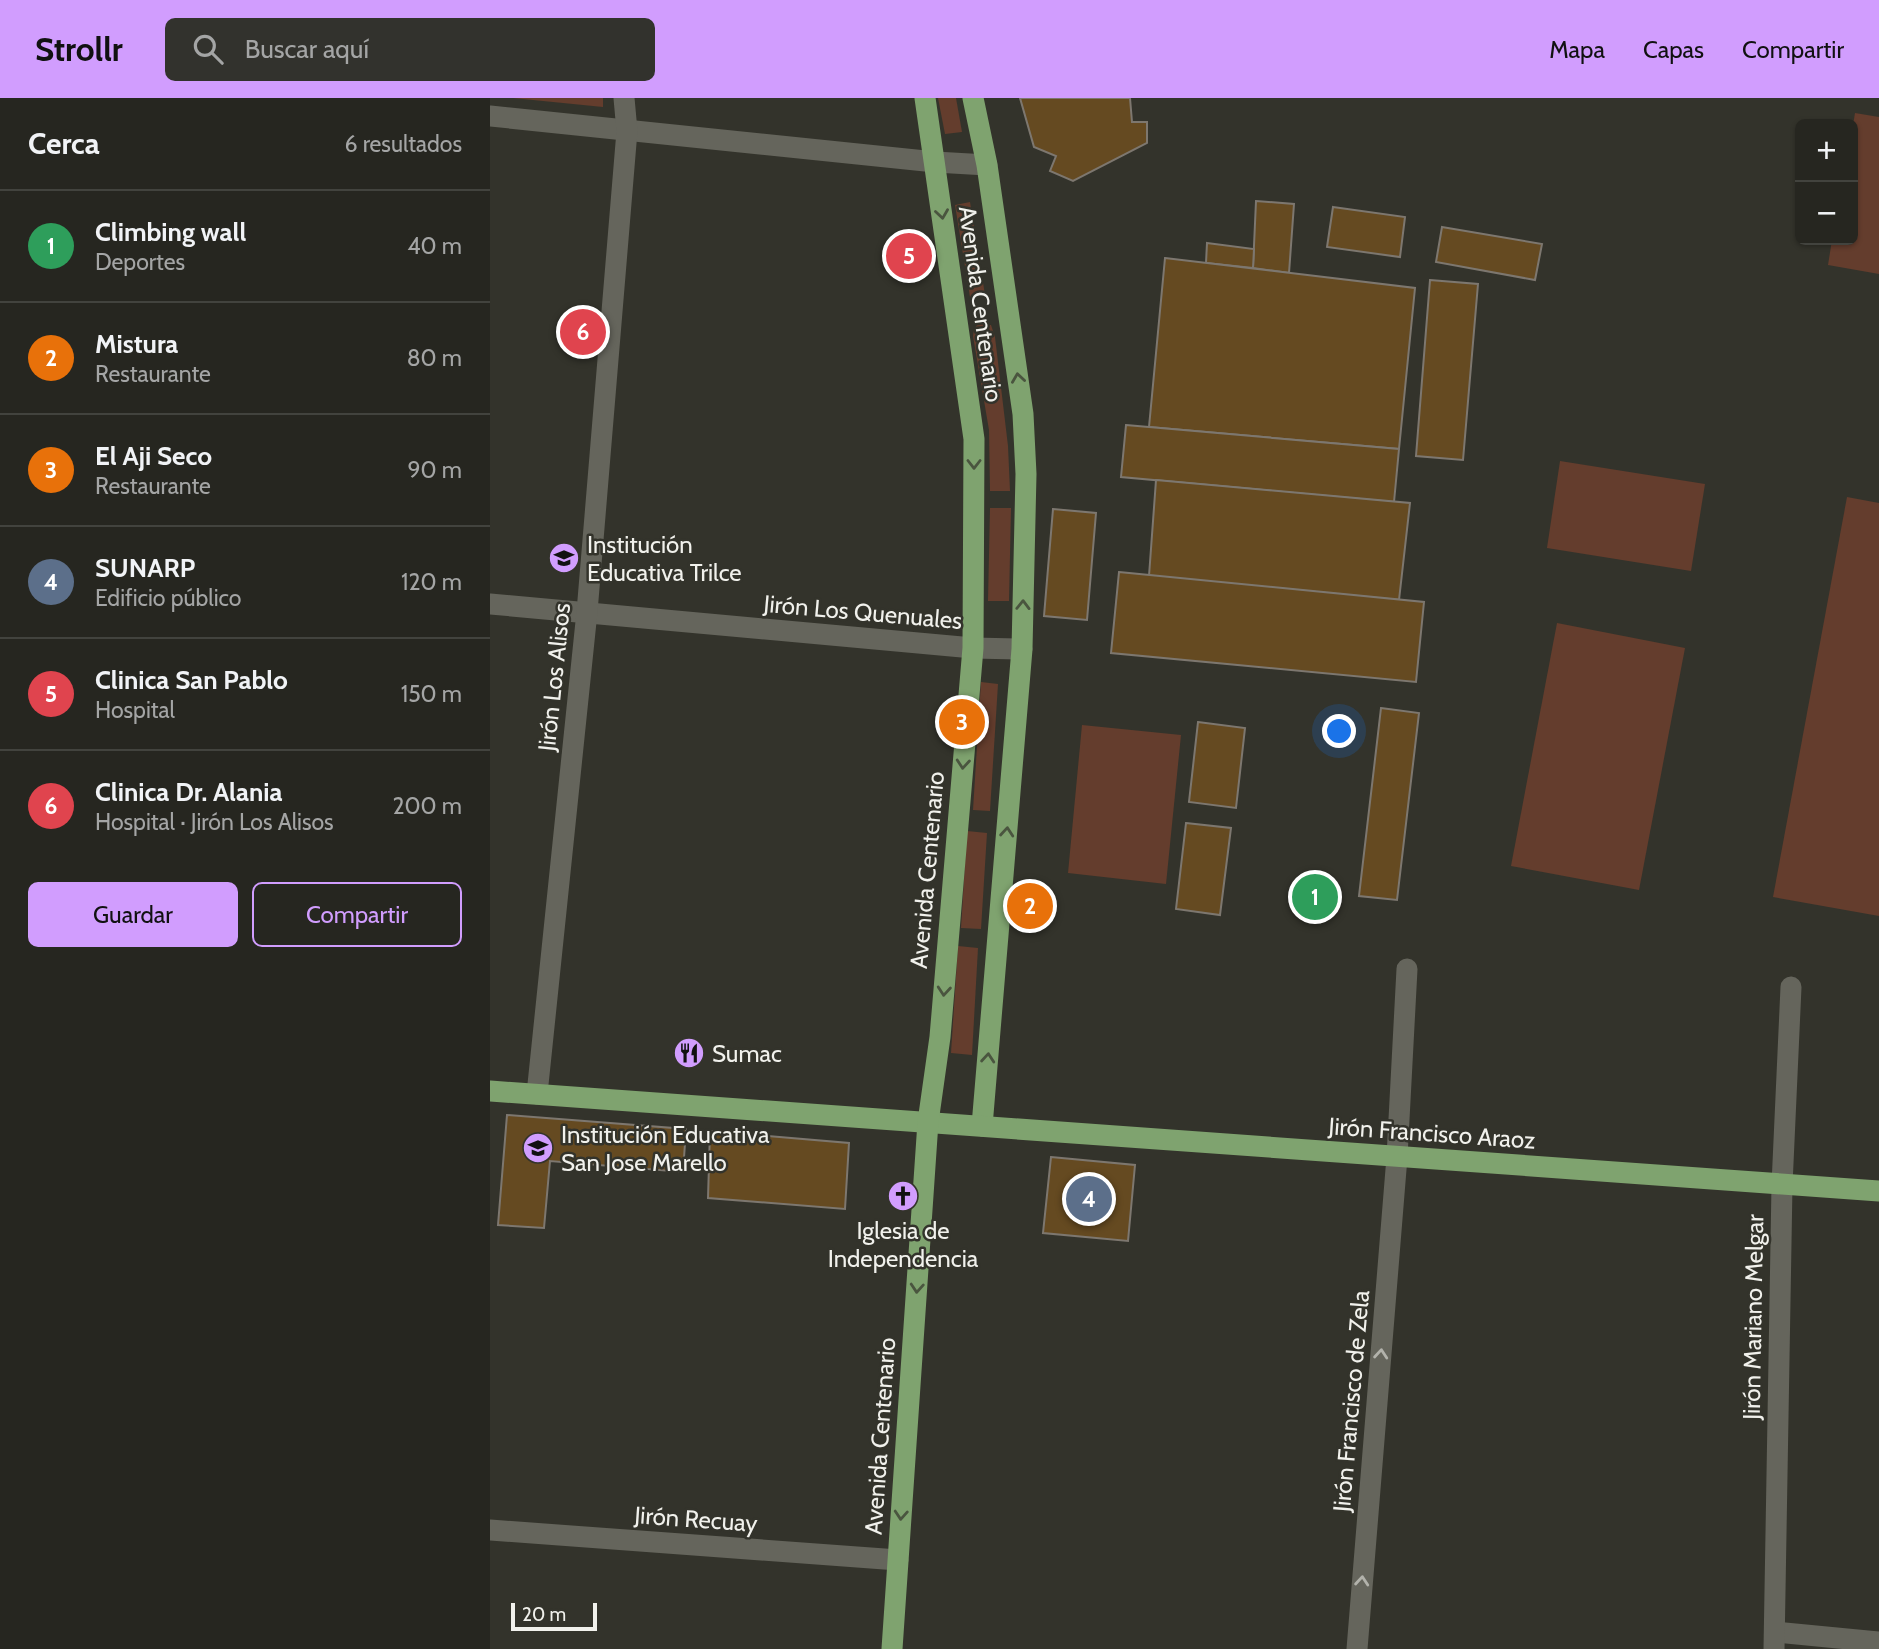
<!DOCTYPE html>
<html lang="es">
<head>
<meta charset="utf-8">
<style>
	body { margin:0; font-family:Cabin,sans-serif; background:#32322d; color:#f1f3f6 }
	.controls { position:absolute; right:21px; top:21px; display:grid; overflow:hidden; border-radius:10px; box-shadow:0 2px 5px #0004 }
	.controls button { width:63px; height:63px; display:grid; place-items:center; padding:0; border:0; border-bottom:2px solid #42433e; background:#262620; color:#f1f3f6; font:35px sans-serif }
	.scale { position:absolute; left:21px; bottom:18px; width:86px; box-sizing:border-box; padding-left:7px; border:4px solid #f1f1ec; border-top:0; font-size:19px; line-height:24px; white-space:nowrap; color:#f1f1ec; -webkit-text-stroke:5px #33332b; paint-order:stroke }
	.you { position:absolute; left:850px; top:634px; width:24px; height:24px; margin:-18px; border:5px solid #fff; border-radius:50%; background:#1a73e8; box-shadow:0 0 0 10px #1a73e833 }
	.badge { display:grid; place-items:center; width:46px; height:46px; border-radius:50%; background:#d19dfe; color:#fff; font-size:23px; font-weight:700 }
	.pin { position:absolute; translate:-50% -50%; border:4px solid #fff; box-shadow:0 2px 7px #0006 }
	.list { margin:0; padding:0; list-style:none }
	h2 { display:flex; justify-content:space-between; align-items:center; height:91px; margin:0; padding:0 28px; font-size:30px }
	h2 small { font-size:23px; font-weight:400; color:#a4a5a5 }
	.list li { display:grid; grid-template-columns:46px 1fr auto; gap:21px; align-items:center; box-sizing:border-box; height:112px; padding:0 28px; border-top:2px solid #42433e }
	.list b { display:block; font-size:26px; white-space:nowrap }
	.list p { margin:0; font-size:23px; white-space:nowrap; color:#a4a5a5 }
	.list em { font-size:23px; font-style:normal; color:#a4a5a5 }
	.actions { display:flex; gap:14px; padding:21px 28px }
	.actions a { flex:1; padding:16px 0; border:2px solid #d19dfe; border-radius:10px; text-align:center; font-size:24px; color:#d19dfe }
	.actions .main { background:#d19dfe; color:#111 }
	.icon { flex:none; width:38px; height:38px; fill:none; stroke:currentColor; stroke-width:2; stroke-linecap:round; stroke-linejoin:round }
	.map { position:relative; flex:none; width:1389px; height:1551px; overflow:hidden }
	header { display:flex; align-items:center; gap:42px; box-sizing:border-box; height:98px; padding:0 35px; background:#d19dfe; color:#111 }
	header strong { font-size:33px }
	nav { display:flex; gap:38px; margin-inline-start:auto; font-size:24px }
	.search { width:490px; height:63px; background:#32322d; display:flex; align-items:center; gap:18px; box-sizing:border-box; padding:0 24px; border-radius:10px; color:#a4a5a5; font-size:26px }
	main { display:flex }
	aside { flex:1; background:#262620 }
	.map>svg:first-child { display:block }
	.green { fill:#643d2d }
	.building { fill:#654a21; stroke:#7d776f; stroke-width:2 }
	.lines { fill:none; stroke-linecap:round; stroke-linejoin:round }
	.minor { stroke:#65655c; stroke-width:21 }
	.major { stroke:#7fa36f; stroke-width:21 }
	.oneway { stroke:#4a553f }
	.oneway2 { stroke:#b2b2ab }
	.labels { text-anchor:middle; dominant-baseline:central; stroke-width:5; stroke-linejoin:round; paint-order:stroke }
	.street-label { font-size:24px; fill:#f1f1ec; stroke:#33332b }
	.poi-label { font-size:24px; fill:#f1f1ec; stroke:#33332b; text-anchor:start }
</style>
</head>
<body>
<header>
<strong>Strollr</strong>
<div class="search"><svg class="icon" aria-label="search" viewBox="0 0 24 24"><circle cx="10" cy="10" r="6"/><path d="M15 15l6 6"/></svg>Buscar aquí</div>
<nav><a>Mapa</a><a>Capas</a><a>Compartir</a></nav>
</header>
<main>
<aside>
<h2>Cerca<small>6 resultados</small></h2>
<ul class="list">
<li><span class="badge" style="background:#2e9e5b">1</span><div><b>Climbing wall</b><p>Deportes</p></div><em>40 m</em></li>
<li><span class="badge" style="background:#e8710a">2</span><div><b>Mistura</b><p>Restaurante</p></div><em>80 m</em></li>
<li><span class="badge" style="background:#e8710a">3</span><div><b>El Aji Seco</b><p>Restaurante</p></div><em>90 m</em></li>
<li><span class="badge" style="background:#5c6f8a">4</span><div><b>SUNARP</b><p>Edificio público</p></div><em>120 m</em></li>
<li><span class="badge" style="background:#e0444e">5</span><div><b>Clinica San Pablo</b><p>Hospital</p></div><em>150 m</em></li>
<li><span class="badge" style="background:#e0444e">6</span><div><b>Clinica Dr. Alania</b><p>Hospital · Jirón Los Alisos</p></div><em>200 m</em></li>
</ul>
<div class="actions"><a class="main">Guardar</a><a>Compartir</a></div>
</aside>
<div class="map">
<svg width="1389" height="1551" viewBox="0 0 1389 1551">
	<rect width="100%" height="100%" fill="#33332b"/>
	<!-- green -->
	<g class="green">
		<path d="M23 0H113V9Z"/>
		<path d="M448 0H466L472 34 455 36Z"/>
		<path d="M1365 15 1389 19V176L1338 167 1342 142H1363V27Z"/>
		<path d="M480 104 495 197 480 199 465 107Z"/>
		<path d="M488 226 501 227 505 239 518 348 520 393H500L499 332 483 238 484 231Z"/>
		<path d="M1070 363 1215 386 1201 473 1057 450Z"/>
		<path d="M1357 399 1389 405V818L1283 799Z"/>
		<path d="M500 410H521L519 503H498Z"/>
		<path d="M1067 525 1195 550 1149 792 1021 768Z"/>
		<path d="M491 584 508 586 500 713 483 712Z"/>
		<path d="M592 627 691 637 676 786 578 775Z"/>
		<path d="M477 733 497 735 491 831 471 830Z"/>
		<path d="M468 848 488 850 482 957 461 955Z"/>
	</g>
	<!-- building -->
	<g class="building">
		<path d="M530 0H640L642 24H657V45L583 83 560 73 566 58 544 49Z"/>
		<path d="M766 103 804 106 799 175 763 170Z"/>
		<path d="M843 109 915 119 910 159 837 149Z"/>
		<path d="M952 129 1052 146 1045 182 946 164Z"/>
		<path d="M717 145 764 151 763 170 716 165Z"/>
		<path d="M675 160 925 190 909 351 659 329Z"/>
		<path d="M940 182 988 186 973 362 926 358Z"/>
		<path d="M636 327 909 351 904 404 631 379Z"/>
		<path d="M666 382 920 405 909 502 659 478Z"/>
		<path d="M563 411 606 415 597 522 554 518Z"/>
		<path d="M629 474 934 504 926 584 621 555Z"/>
		<path d="M891 610 929 615 907 802 869 798Z"/>
		<path d="M708 624 755 630 746 710 699 704Z"/>
		<path d="M696 725 741 730 730 817 686 811Z"/>
		<path d="M17 1017 196 1031 193 1074 60 1063 54 1130 8 1127Z"/>
		<path d="M220 1033 359 1045 355 1111 218 1100Z"/>
		<path d="M561 1059 645 1067 638 1143 553 1135Z"/>
	</g>
	<g class="lines">
		<!-- minor -->
		<g class="minor">
			<path d="M0 18 445 64 497 67"/>
			<path d="M0 506 483 550 532 551"/>
			<path d="M47 996 97 514 137 33 134 0"/>
			<path d="M0 1432 408 1462"/>
			<path d="M1285 1534 1389 1544"/>
			<path d="M867 1551 907 1059 917 871"/>
			<path d="M1284 1551 1292 1087 1301 889"/>
		</g>
		<!-- major -->
		<g class="major">
			<path d="M483 0 497 67 533 316 536 376 532 551 492 1028"/>
			<path d="M0 993 1389 1093"/>
			<path d="M402 1551 438 1024 450 939 483 550 484 341 435 0"/>
		</g>
	</g>
	<!-- one-way arrows -->
	<defs><path id="oneway-chevron" d="M-2-3.5L2.5 0L-2 3.5" fill="none" stroke-width="1.6" stroke-linecap="round" stroke-linejoin="round" transform="scale(1.75)"/></defs>
	<g class="oneway">
		<use href="#oneway-chevron" transform="translate(452 116) rotate(82)"/>
		<use href="#oneway-chevron" transform="translate(528 280) rotate(-98)"/>
		<use href="#oneway-chevron" transform="translate(484 366) rotate(90)"/>
		<use href="#oneway-chevron" transform="translate(533 507) rotate(-89)"/>
		<use href="#oneway-chevron" transform="translate(473 666) rotate(95)"/>
		<use href="#oneway-chevron" transform="translate(517 734) rotate(-85)"/>
		<use href="#oneway-chevron" transform="translate(454 893) rotate(95)"/>
		<use href="#oneway-chevron" transform="translate(498 960) rotate(-85)"/>
		<use href="#oneway-chevron" transform="translate(427 1190) rotate(94)"/>
		<use href="#oneway-chevron" transform="translate(411 1417) rotate(94)"/>
	</g>
	<g class="oneway2">
		<use href="#oneway-chevron" transform="translate(891 1256) rotate(-85)"/>
		<use href="#oneway-chevron" transform="translate(872 1483) rotate(-85)"/>
	</g>
	<!-- icons -->
	<defs>
		<g id="school-disc" transform="scale(1.575)"><circle r="9.5" fill="#d19dfe" stroke="#33332b"/><path d="M0-5L7-2L0 1L-7-2ZM-4 1L0 2.5L4 1V4Q0 6-4 4Z" fill="#111"/></g>
		<g id="restaurant-disc" transform="scale(1.575)"><circle r="9.5" fill="#d19dfe" stroke="#33332b"/><path d="M-5-6h1v4h1v-4h1v4h1v-4h1v5L-1.5 .5V6h-2V.5L-5-1ZM5-6V6H3V1.5H1.5Q1.5-4 5-6Z" fill="#111"/></g>
		<g id="university-disc" transform="scale(1.575)"><circle r="9.5" fill="#d19dfe" stroke="#33332b"/><path d="M0-5L7-2L0 1L-7-2ZM-4 1L0 2.5L4 1V4Q0 6-4 4Z" fill="#111"/></g>
		<g id="church-disc" transform="scale(1.575)"><circle r="9.5" fill="#d19dfe" stroke="#33332b"/><path d="M-1.2-6h2.4v3.5h3.3v2.4h-3.3V6h-2.4V-.1h-3.3v-2.4h3.3Z" fill="#111"/></g>
	</defs>
	<g fill-rule="evenodd">
		<use href="#school-disc" x="74" y="460"/>
		<use href="#restaurant-disc" x="199" y="955"/>
		<use href="#university-disc" x="48" y="1050"/>
		<use href="#church-disc" x="413" y="1098"/>
	</g>
	<g class="labels">
		<!-- street labels -->
		<g class="street-label">
			<text transform="translate(491 206) rotate(82)">Avenida Centenario</text>
			<text transform="translate(373 514) rotate(5)">Jirón Los Quenuales</text>
			<text transform="translate(64 579) rotate(-84)">Jirón Los Alisos</text>
			<text transform="translate(437 772) rotate(-85)">Avenida Centenario</text>
			<text transform="translate(942 1035) rotate(4)">Jirón Francisco Araoz</text>
			<text transform="translate(1263 1219) rotate(-89)">Jirón Mariano Melgar</text>
			<text transform="translate(861 1303) rotate(-85)">Jirón Francisco de Zela</text>
			<text transform="translate(390 1338) rotate(-86)">Avenida Centenario</text>
			<text transform="translate(206 1421) rotate(4)">Jirón Recuay</text>
		</g>
		<!-- poi labels -->
		<g class="poi-label">
			<text x="97" y="446">Institución<tspan x="97" dy="28">Educativa Trilce</tspan></text>
			<text x="222" y="955">Sumac</text>
			<text x="71" y="1036">Institución Educativa<tspan x="71" dy="28">San Jose Marello</tspan></text>
			<text x="413" y="1132" text-anchor="middle">Iglesia de<tspan x="413" dy="28">Independencia</tspan></text>
		</g>
	</g>
</svg>
<div class="controls">
<button>+</button>
<button>−</button>
</div>
<div class="scale">20 m</div>
<div class="you"></div>
<div class="pin badge" style="left:825px;top:799px;background:#2e9e5b">1</div>
<div class="pin badge" style="left:540px;top:808px;background:#e8710a">2</div>
<div class="pin badge" style="left:472px;top:624px;background:#e8710a">3</div>
<div class="pin badge" style="left:599px;top:1101px;background:#5c6f8a">4</div>
<div class="pin badge" style="left:419px;top:158px;background:#e0444e">5</div>
<div class="pin badge" style="left:93px;top:234px;background:#e0444e">6</div>
</div>
</main>
</body>
</html>
